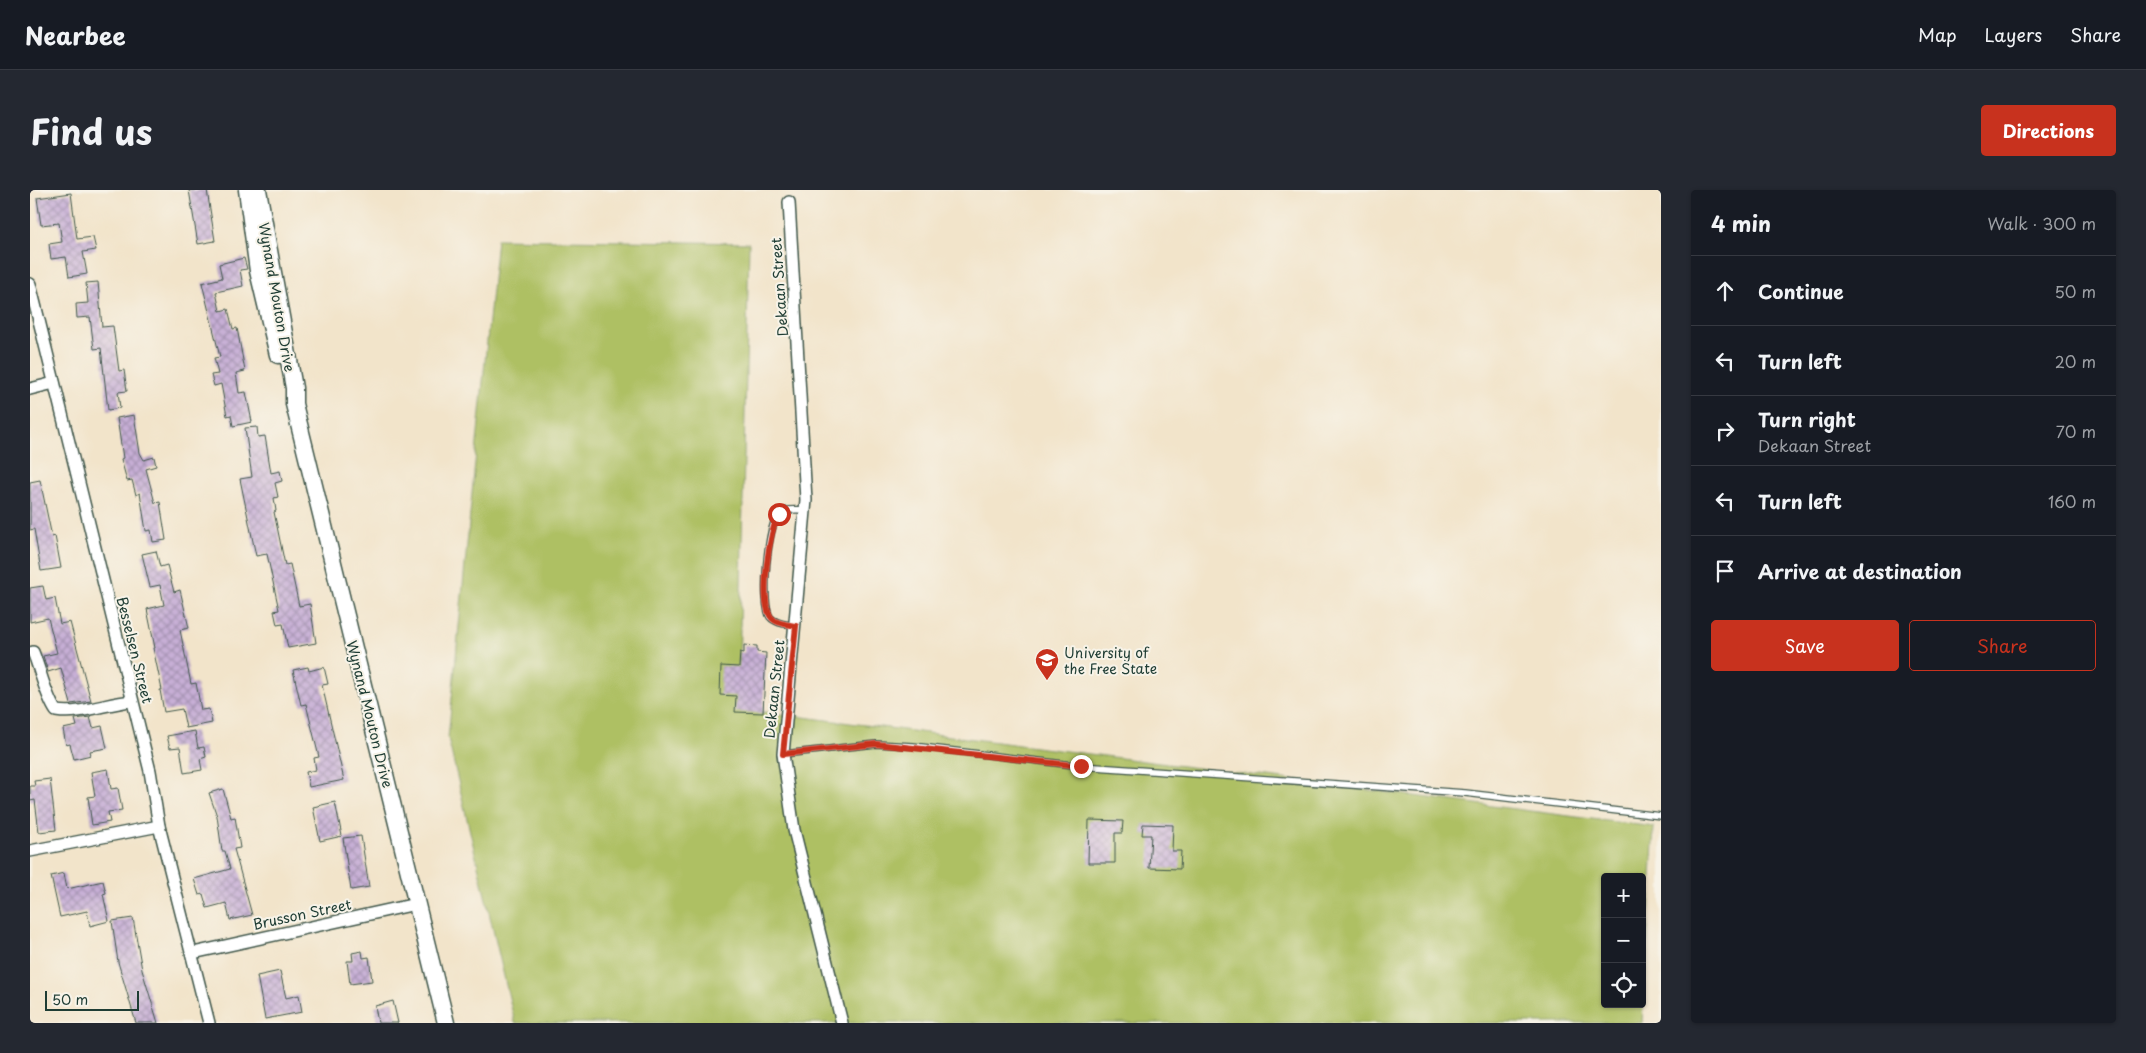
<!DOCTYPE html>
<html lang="en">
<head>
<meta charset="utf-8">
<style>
	body { margin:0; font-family:"Playpen Sans",sans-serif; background:#242831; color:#f1f3f6 }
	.controls { position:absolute; right:15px; bottom:15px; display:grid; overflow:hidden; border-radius:5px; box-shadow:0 1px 4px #0004 }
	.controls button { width:45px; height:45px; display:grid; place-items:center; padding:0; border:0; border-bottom:1px solid #363941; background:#171b24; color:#f1f3f6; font:25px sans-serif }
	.scale { position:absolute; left:15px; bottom:12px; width:94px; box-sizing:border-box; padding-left:5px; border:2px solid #1f3d34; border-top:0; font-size:14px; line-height:18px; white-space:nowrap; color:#1f3d34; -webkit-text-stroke:4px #f7f3e8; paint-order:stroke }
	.stop { position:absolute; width:15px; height:15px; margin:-11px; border:4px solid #c8321e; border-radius:50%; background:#fff }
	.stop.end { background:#c8321e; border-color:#fff; box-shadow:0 1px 5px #0008 }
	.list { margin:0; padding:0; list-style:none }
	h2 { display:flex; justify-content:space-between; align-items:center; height:65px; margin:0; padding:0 20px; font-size:21px }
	h2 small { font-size:16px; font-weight:400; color:#9ea1a6 }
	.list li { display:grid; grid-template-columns:32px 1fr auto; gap:15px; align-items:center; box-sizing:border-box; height:70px; padding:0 20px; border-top:1px solid #363941 }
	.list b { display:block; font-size:19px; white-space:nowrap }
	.list p { margin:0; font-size:16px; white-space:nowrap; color:#9ea1a6 }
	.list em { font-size:16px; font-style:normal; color:#9ea1a6 }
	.actions { display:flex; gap:10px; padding:15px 20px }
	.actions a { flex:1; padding:11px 0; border:1px solid #c8321e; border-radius:5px; text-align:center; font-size:18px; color:#c8321e }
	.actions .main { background:#c8321e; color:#fff }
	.icon { flex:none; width:28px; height:28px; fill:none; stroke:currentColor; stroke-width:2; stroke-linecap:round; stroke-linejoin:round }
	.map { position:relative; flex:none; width:1631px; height:833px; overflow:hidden; border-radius:5px }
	header { display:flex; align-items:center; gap:30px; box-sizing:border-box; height:70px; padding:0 25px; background:#171b24; border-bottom:1px solid #363941 }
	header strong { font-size:24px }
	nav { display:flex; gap:28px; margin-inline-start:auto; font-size:18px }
	.intro { display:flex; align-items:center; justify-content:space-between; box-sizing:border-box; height:120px; padding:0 30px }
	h1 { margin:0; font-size:35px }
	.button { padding:12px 22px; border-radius:5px; background:#c8321e; color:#fff; font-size:18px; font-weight:700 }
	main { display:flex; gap:30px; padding:0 30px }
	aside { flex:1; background:#171b24; border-radius:5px; box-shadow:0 1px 4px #0004 }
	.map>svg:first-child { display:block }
	.park { fill:#aec064; stroke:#667e4c; fill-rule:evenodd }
	.building { fill:url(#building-cross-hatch) }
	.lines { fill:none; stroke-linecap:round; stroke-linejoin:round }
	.lane-casing { stroke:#3f564a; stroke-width:8 }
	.street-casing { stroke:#3f564a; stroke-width:14 }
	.secondary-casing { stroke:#3f564a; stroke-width:19 }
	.lane { stroke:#fff; stroke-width:5.5 }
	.street { stroke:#fff; stroke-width:11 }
	.secondary { stroke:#fff; stroke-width:16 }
	.route { stroke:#c8321e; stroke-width:6 }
	.labels { text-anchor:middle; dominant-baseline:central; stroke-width:4; stroke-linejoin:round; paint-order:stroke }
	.street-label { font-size:14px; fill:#1f3d34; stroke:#f7f3e8 }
	.poi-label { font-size:14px; fill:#1f3d34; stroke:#f7f3e8; text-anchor:start }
</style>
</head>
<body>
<header>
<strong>Nearbee</strong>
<nav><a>Map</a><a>Layers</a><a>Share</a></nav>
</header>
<div class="intro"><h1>Find us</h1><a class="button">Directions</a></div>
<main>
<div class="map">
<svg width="1631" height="833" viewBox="0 0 1631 833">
	<defs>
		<pattern id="building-cross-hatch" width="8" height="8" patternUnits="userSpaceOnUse" patternTransform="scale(1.25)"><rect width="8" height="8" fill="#c7afd6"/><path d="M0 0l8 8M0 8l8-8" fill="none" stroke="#a190ae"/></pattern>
	</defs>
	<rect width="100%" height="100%" fill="#f7f3e8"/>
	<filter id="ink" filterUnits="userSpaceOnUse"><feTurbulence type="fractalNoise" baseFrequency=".02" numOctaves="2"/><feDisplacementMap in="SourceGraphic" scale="10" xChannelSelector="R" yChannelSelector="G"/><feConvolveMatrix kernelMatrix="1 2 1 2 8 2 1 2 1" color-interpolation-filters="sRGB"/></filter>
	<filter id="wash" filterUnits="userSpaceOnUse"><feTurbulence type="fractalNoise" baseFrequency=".0096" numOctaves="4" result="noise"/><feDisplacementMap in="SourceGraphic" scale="20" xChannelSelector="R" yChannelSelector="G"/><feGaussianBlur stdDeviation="1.12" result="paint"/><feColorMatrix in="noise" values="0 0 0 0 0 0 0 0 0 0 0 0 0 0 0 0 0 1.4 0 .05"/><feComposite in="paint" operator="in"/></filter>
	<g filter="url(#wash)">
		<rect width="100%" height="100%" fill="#f2e4ca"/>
		<!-- park -->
		<path class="park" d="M467 49 719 53 709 481 719 520 1624 637 1612 833H485L418 548ZM1575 687H1612V814H1575Z"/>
		<g id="blocks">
			<!-- building -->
			<g class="building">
				<path d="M159 0H177L185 51 168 54Z"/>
				<path d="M41 3 47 49 63 47 66 60 53 62 57 84 39 87 36 67 21 69 19 54 32 52 29 33 11 35 7 8Z"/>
				<path d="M214 68 217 79 210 80 213 96 186 102 190 121 198 119 203 139 207 138 215 181 206 183 209 203 216 202 222 232 203 236 201 225 197 226 191 194 184 196 181 185 188 184 184 168 190 167 172 93 192 88 189 74Z"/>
				<path d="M68 92 72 137 83 136 89 181 94 180 97 201 88 202 90 218 78 220 71 158 64 159 60 127 47 128 46 114 58 113 56 93Z"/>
				<path d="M104 225 110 263 114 270 124 267 126 276 116 279 125 313 130 312 136 350 123 352 121 340 116 341 110 303 106 305 102 290 97 291 91 269 93 268 87 228Z"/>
				<path d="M227 237 228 247 235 246 241 283 250 281 252 291 245 293 248 307 244 308 246 321 244 322 255 375 260 374 269 416 280 414 286 453 258 458 253 434 247 435 244 421 249 420 237 364 226 366 210 289 222 287 215 238Z"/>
				<path d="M10 290 22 347 25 346 31 378 11 381 4 339 0 340V292Z"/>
				<path d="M126 361 130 377 137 375 144 402 150 400 159 438 150 440 161 494 166 493 171 520 179 519 182 533 156 538 152 519 134 522 130 500H132L123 458H125L117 419 134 415 130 395 120 397 112 364Z"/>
				<path d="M13 396 16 410 25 408 30 434 40 432 61 511 41 514 31 478 18 482 13 466 27 463 18 428 0 432V398Z"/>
				<path d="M714 455 727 456V462L736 463 733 523 705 522 706 506 690 505 691 476 709 477 710 462 714 463Z"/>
				<path d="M278 477 279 481 294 477 298 494 292 495 314 590 279 597 276 582 286 580 284 568 289 567 276 514 271 515 263 480Z"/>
				<path d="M60 527 63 538 72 536 77 558 60 561 61 565 44 569 40 554 36 555 33 539 47 536 45 529Z"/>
				<path d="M165 541 168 558 174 557 176 567 170 569 172 580 154 583 150 557 140 558 137 546Z"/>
				<path d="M78 579 81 599 88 598 92 620 78 622 80 632 62 635 58 607 65 606 61 582Z"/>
				<path d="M20 589 26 640 9 642 5 610 0 611V596H5L4 591Z"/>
				<path d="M193 599 201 628 205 627 210 658 204 659 222 725 200 730 196 713 177 718 173 704 169 705 164 689 200 679 195 661H192L187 626 179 603Z"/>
				<path d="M305 612 312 646 290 651 283 617Z"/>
				<path d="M1059 630 1093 631 1092 643H1085V673H1058Z"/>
				<path d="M1113 634 1143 635 1142 661H1151L1150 679 1119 678 1121 645H1112Z"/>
				<path d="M331 646 339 697 321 700 313 648Z"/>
				<path d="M34 683 37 699 73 691 76 703 73 704 79 731 60 736 57 721 30 727 21 686Z"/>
				<path d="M103 728 112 780 128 833H106L88 772 82 731Z"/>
				<path d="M332 761 333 768 339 767 342 791 320 794 317 771H323L322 763Z"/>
				<path d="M250 781 256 808 269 805 272 822 235 829 227 786Z"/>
				<path d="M363 811 368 833H348L345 816Z"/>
			</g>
		</g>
	</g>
	<g filter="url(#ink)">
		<use href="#blocks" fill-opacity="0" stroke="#3f564a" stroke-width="1"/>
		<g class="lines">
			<!-- lane casing -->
			<g class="lane-casing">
				<g id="lane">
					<path d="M765 436C757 434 746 434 740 427 731 414 737 334 749 324 755 318 768 320 775 320"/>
					<path d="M753 564 846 554 883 556 1051 576 1435 603 1631 626"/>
				</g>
			</g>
			<!-- street casing -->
			<g class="street-casing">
				<g id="street">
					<path d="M759 12 776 310 753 564 764 640 812 833"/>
					<path d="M0 94 120 581 129 636 179 833"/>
					<path d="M0 199 24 193"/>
					<path d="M3 462C10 479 16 507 26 521 51 525 77 513 102 511"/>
					<path d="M0 661 129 636"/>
					<path d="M163 763 386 714"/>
				</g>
			</g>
			<!-- secondary casing -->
			<g class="secondary-casing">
				<g id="secondary">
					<path d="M217 0 228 81 248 165"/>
					<path d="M228 0 264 198V214L416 833"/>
				</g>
			</g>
			<!-- lane -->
			<use href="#lane" class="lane"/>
			<!-- street -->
			<use href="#street" class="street"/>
			<!-- secondary -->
			<use href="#secondary" class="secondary"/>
		</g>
	</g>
	<g class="lines" filter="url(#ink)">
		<!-- route -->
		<path class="route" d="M749 324C739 340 729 411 741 427 746 434 757 434 766 436L753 564 846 554 1051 576"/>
	</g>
	<!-- icons -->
	<defs>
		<g id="university-pin" transform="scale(1.25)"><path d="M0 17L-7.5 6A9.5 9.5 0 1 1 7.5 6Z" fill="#c8321e" stroke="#f7f3e8"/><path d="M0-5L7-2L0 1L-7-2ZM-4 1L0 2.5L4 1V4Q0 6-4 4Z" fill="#fff"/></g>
	</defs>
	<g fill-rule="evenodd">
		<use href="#university-pin" x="1017" y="470"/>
	</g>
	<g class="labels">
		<!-- street labels -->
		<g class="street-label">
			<text transform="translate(749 97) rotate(-94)">Dekaan Street</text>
			<text transform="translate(247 107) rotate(80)">Wynand Mouton Drive</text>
			<text transform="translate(105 460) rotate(76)">Besselsen Street</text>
			<text transform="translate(744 499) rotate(-84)">Dekaan Street</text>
			<text transform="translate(340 524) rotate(76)">Wynand Mouton Drive</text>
			<text transform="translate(272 724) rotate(-12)">Brusson Street</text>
		</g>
		<!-- poi labels -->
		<g class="poi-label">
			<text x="1034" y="462">University of<tspan x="1034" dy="16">the Free State</tspan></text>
		</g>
	</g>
</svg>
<div class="controls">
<button>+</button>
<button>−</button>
<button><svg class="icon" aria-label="locate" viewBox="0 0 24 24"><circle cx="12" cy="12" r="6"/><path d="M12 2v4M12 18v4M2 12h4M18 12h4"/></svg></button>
</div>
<div class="scale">50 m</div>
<div class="stop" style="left:749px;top:324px"></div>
<div class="stop end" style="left:1051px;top:576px"></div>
</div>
<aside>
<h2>4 min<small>Walk · 300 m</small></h2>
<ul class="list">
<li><svg class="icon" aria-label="ahead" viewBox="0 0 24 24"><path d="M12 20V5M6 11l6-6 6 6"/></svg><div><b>Continue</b></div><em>50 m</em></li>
<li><svg class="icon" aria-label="left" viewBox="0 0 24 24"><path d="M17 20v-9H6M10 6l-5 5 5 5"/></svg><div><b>Turn left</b></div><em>20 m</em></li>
<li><svg class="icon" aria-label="right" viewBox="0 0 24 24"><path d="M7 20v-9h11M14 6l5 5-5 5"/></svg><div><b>Turn right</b><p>Dekaan Street</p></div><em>70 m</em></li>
<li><svg class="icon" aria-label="left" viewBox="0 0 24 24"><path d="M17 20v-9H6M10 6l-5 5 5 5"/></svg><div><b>Turn left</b></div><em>160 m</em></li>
<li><svg class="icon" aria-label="arrive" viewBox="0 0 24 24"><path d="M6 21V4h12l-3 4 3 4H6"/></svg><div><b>Arrive at destination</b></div></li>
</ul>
<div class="actions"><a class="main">Save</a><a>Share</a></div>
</aside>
</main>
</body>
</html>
